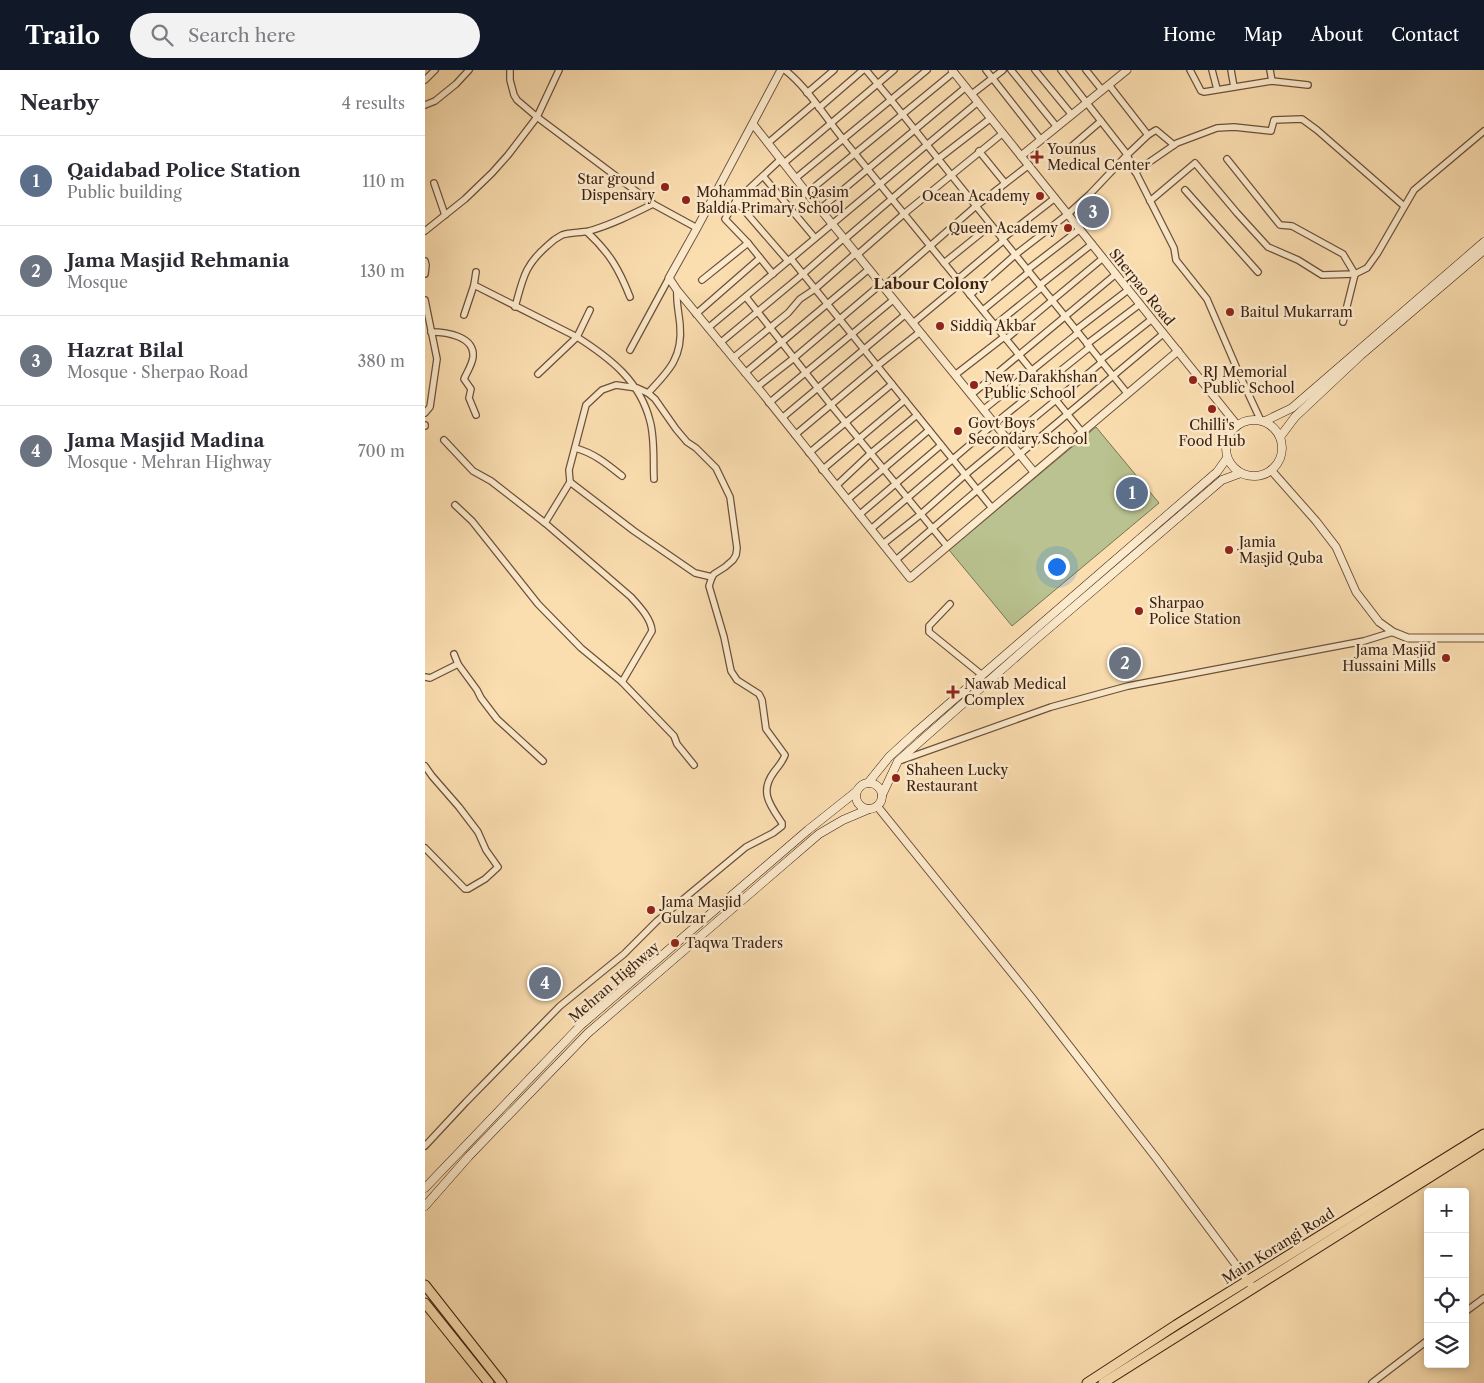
<!DOCTYPE html>
<html lang="en">
<head>
<meta charset="utf-8">
<style>
	body { margin:0; font-family:"Libre Caslon Text",serif; background:#f2f2f3; color:#2b2b33 }
	.controls { position:absolute; right:15px; bottom:15px; display:grid; overflow:hidden; border-radius:5px; box-shadow:0 2px 8px #0003 }
	.controls button { width:45px; height:45px; display:grid; place-items:center; padding:0; border:0; border-bottom:1px solid #e1e1e2; background:#fff; color:#2b2b33; font:25px sans-serif }
	.you { position:absolute; left:631px; top:496px; width:18px; height:18px; margin:-12px; border:4px solid #fff; border-radius:50%; background:#1a73e8; box-shadow:0 0 0 8px #1a73e833 }
	.badge { display:grid; place-items:center; width:32px; height:32px; border-radius:50%; background:#111827; color:#fff; font-size:16px; font-weight:700 }
	.pin { position:absolute; translate:-50% -50%; border:2px solid #fff; box-shadow:0 1px 5px #0006 }
	.list { margin:0; padding:0; list-style:none }
	h2 { display:flex; justify-content:space-between; align-items:center; height:65px; margin:0; padding:0 20px; font-size:21px }
	h2 small { font-size:16px; font-weight:400; color:#7c7c81 }
	.list li { display:grid; grid-template-columns:32px 1fr auto; gap:15px; align-items:center; box-sizing:border-box; height:90px; padding:0 20px; border-top:1px solid #e1e1e2 }
	.list b { display:block; font-size:19px; white-space:nowrap }
	.list p { margin:0; font-size:16px; white-space:nowrap; color:#7c7c81 }
	.list em { font-size:16px; font-style:normal; color:#7c7c81 }
	.icon { flex:none; width:28px; height:28px; fill:none; stroke:currentColor; stroke-width:2; stroke-linecap:round; stroke-linejoin:round }
	.map { position:relative; flex:none; width:1059px; height:1313px; overflow:hidden }
	header { display:flex; align-items:center; gap:30px; box-sizing:border-box; height:70px; padding:0 25px; background:#111827; color:#fff }
	header strong { font-size:24px }
	nav { display:flex; gap:28px; margin-inline-start:auto; font-size:18px }
	.search { width:350px; height:45px; background:#f2f2f3; display:flex; align-items:center; gap:12px; box-sizing:border-box; padding:0 18px; border-radius:28px; color:#7c7c81; font-size:19px }
	main { display:flex }
	aside { flex:1; background:#fff }
	.map>svg:first-child { display:block }
	.green { fill:#b9c290; stroke:#7a7251 }
	.lines { fill:none; stroke-linecap:round; stroke-linejoin:round }
	.minor-casing { stroke:#6c503a; stroke-width:8 }
	.tertiary-casing { stroke:#6c503a; stroke-width:9 }
	.secondary-casing { stroke:#3c2112; stroke-width:9 }
	.primary-casing { stroke:#3c2112; stroke-width:11 }
	.minor { stroke:#fceacc; stroke-width:5.5 }
	.tertiary { stroke:#fceacc; stroke-width:7 }
	.secondary { stroke:#fceacc; stroke-width:8 }
	.primary { stroke:#fbdeb0; stroke-width:9 }
	.poi-dot { fill:#8f2418; stroke:#fceacc; stroke-width:2 }
	.labels { text-anchor:middle; dominant-baseline:central; stroke-width:5; stroke-linejoin:round; paint-order:stroke }
	.poi-label { font-size:14px; fill:#3c2112; stroke:#fceacc; text-anchor:start }
	.street-label { font-size:14px; fill:#3c2112; stroke:#fceacc }
	.neighbourhood-label { font-size:15px; font-weight:bold; fill:#3c2112; stroke:#fceacc }
</style>
</head>
<body>
<header>
<strong>Trailo</strong>
<div class="search"><svg class="icon" aria-label="search" viewBox="0 0 24 24"><circle cx="10" cy="10" r="6"/><path d="M15 15l6 6"/></svg>Search here</div>
<nav><a>Home</a><a>Map</a><a>About</a><a>Contact</a></nav>
</header>
<main>
<aside>
<h2>Nearby<small>4 results</small></h2>
<ul class="list">
<li><span class="badge" style="background:#5c6f8a">1</span><div><b>Qaidabad Police Station</b><p>Public building</p></div><em>110 m</em></li>
<li><span class="badge" style="background:#6b7280">2</span><div><b>Jama Masjid Rehmania</b><p>Mosque</p></div><em>130 m</em></li>
<li><span class="badge" style="background:#6b7280">3</span><div><b>Hazrat Bilal</b><p>Mosque · Sherpao Road</p></div><em>380 m</em></li>
<li><span class="badge" style="background:#6b7280">4</span><div><b>Jama Masjid Madina</b><p>Mosque · Mehran Highway</p></div><em>700 m</em></li>
</ul>
</aside>
<div class="map">
<svg width="1059" height="1313" viewBox="0 0 1059 1313">
	<rect width="100%" height="100%" fill="#fbdeb0"/>
	<filter id="stains"><feTurbulence type="fractalNoise" baseFrequency=".004" numOctaves="4"/><feColorMatrix values="0 0 0 0 .2 0 0 0 0 .09 0 0 0 0 .02 0 0 0 .5 -.17"/></filter>
	<radialGradient id="worn" r=".72"><stop offset=".6" stop-color="#630" stop-opacity="0"/><stop offset="1" stop-color="#630" stop-opacity=".3"/></radialGradient>
	<!-- green -->
	<path class="green" d="M671 357 734 433 587 556 524 480Z"/>
	<g class="lines">
		<!-- minor casing -->
		<g class="minor-casing">
			<g id="minor">
				<path d="M85 0V10L89 25 92 30 112 47 228 134 272 158"/>
				<path d="M360 0C382 17 400 47 418 69L657 362"/>
				<path d="M441 0 466 30 551 136 702 323"/>
				<path d="M561 0 616 70"/>
				<path d="M586 0 632 57"/>
				<path d="M610 0 647 45"/>
				<path d="M636 0 701 83 749 178 751 190 782 229 816 308 836 351"/>
				<path d="M661 0 677 20"/>
				<path d="M765 0 776 21 779 22 847 11 883 15"/>
				<path d="M787 0 792 19"/>
				<path d="M806 0 809 17"/>
				<path d="M845 0 847 11"/>
				<path d="M0 10 10 0"/>
				<path d="M382 23 409 0"/>
				<path d="M547 24 578 0"/>
				<path d="M0 35 10 31 31 14 44 0"/>
				<path d="M394 38 438 0"/>
				<path d="M723 65 731 60 749 75"/>
				<path d="M343 73 390 33"/>
				<path d="M647 76 676 51"/>
				<path d="M554 81 580 113"/>
				<path d="M359 93 469 0"/>
				<path d="M710 102 752 73 792 58 809 57 846 61 849 50 877 49 892 60 979 136"/>
				<path d="M338 106 390 168"/>
				<path d="M371 108 502 0"/>
				<path d="M9 113 20 145"/>
				<path d="M760 120 833 202"/>
				<path d="M382 123 529 2"/>
				<path d="M311 131 363 191"/>
				<path d="M725 131 770 93 812 143 843 177 873 190 897 205 930 204 918 184 867 156 855 155 802 89"/>
				<path d="M395 139 541 17"/>
				<path d="M0 161 40 129 67 103 83 85 112 47 134 0"/>
				<path d="M162 162C184 182 194 199 205 227"/>
				<path d="M420 169 513 89 566 48"/>
				<path d="M577 169 630 128"/>
				<path d="M432 185 480 143 578 63"/>
				<path d="M366 189 567 438"/>
				<path d="M0 191 1 195 0 204"/>
				<path d="M519 193 566 155"/>
				<path d="M602 200 655 159"/>
				<path d="M348 204 323 173 300 149 311 131 356 89"/>
				<path d="M533 209 578 171"/>
				<path d="M277 210 323 173"/>
				<path d="M49 215 152 267C185 288 215 311 225 351 230 369 228 390 229 409"/>
				<path d="M615 215 667 174"/>
				<path d="M458 217 551 136 604 95"/>
				<path d="M545 225 590 185 643 144 665 124 702 85 723 65 684 15"/>
				<path d="M321 227 406 335 522 476"/>
				<path d="M0 230 12 289 5 337 0 343"/>
				<path d="M90 237C98 209 99 196 122 176 126 172 131 168 137 165 146 162 155 163 164 161 186 155 208 144 228 134"/>
				<path d="M558 240 604 202"/>
				<path d="M271 244 335 188"/>
				<path d="M39 245 49 215 51 202"/>
				<path d="M918 252 930 204 942 198 952 184 989 120 1059 61"/>
				<path d="M488 253 536 213"/>
				<path d="M570 255 616 218"/>
				<path d="M283 258 553 32"/>
				<path d="M651 260 703 220"/>
				<path d="M6 262C21 262 50 266 48 287 47 295 42 302 39 309L46 319 44 328 51 345"/>
				<path d="M581 269 678 188"/>
				<path d="M295 273 378 204 419 168"/>
				<path d="M662 274 715 234"/>
				<path d="M205 280 244 208"/>
				<path d="M308 288 363 243 375 229 390 219 431 183"/>
				<path d="M675 290 727 249"/>
				<path d="M320 303 444 199"/>
				<path d="M113 304 152 267 165 240"/>
				<path d="M530 305 579 267"/>
				<path d="M332 317 369 288 456 214"/>
				<path d="M223 323C244 301 258 287 255 255 254 243 251 232 252 220"/>
				<path d="M546 325 691 204"/>
				<path d="M344 333 468 230"/>
				<path d="M558 340 653 263"/>
				<path d="M357 348 481 244"/>
				<path d="M0 355V356"/>
				<path d="M370 365 452 296 495 262"/>
				<path d="M19 370 48 401 66 411 120 453 206 527C214 536 226 548 227 561L197 612"/>
				<path d="M150 378C169 383 182 394 197 406"/>
				<path d="M384 383 467 314"/>
				<path d="M397 400 480 330"/>
				<path d="M145 412 209 461 270 503 287 507"/>
				<path d="M411 416 446 383 492 345"/>
				<path d="M422 430 504 360"/>
				<path d="M30 435 47 451 113 534 156 578 197 612 249 666 252 674 269 695"/>
				<path d="M434 445 516 375"/>
				<path d="M446 459 569 354 665 277"/>
				<path d="M458 474 496 444 540 405 677 292"/>
				<path d="M471 490C559 413 649 339 738 264"/>
				<path d="M525 534 504 556V562L557 605"/>
				<path d="M29 584 33 594 52 620 56 628 72 649 118 691"/>
				<path d="M0 607 5 608 33 594"/>
				<path d="M477 690 626 637 703 616 939 571 968 562"/>
				<path d="M0 696 7 706 34 737 53 762 61 780 73 797 60 809 43 819H40L0 778"/>
				<path d="M0 1076 41 1032 135 936 199 884 232 851 321 777 348 763 357 756V753C345 735 334 722 349 702 353 697 358 691 360 685L341 659 337 630 334 624 312 610 306 601 299 567 284 516 287 507 289 504 300 497 308 490 311 485 312 478 305 427 291 398 271 378 262 372 251 359 230 329 223 323 212 318 191 315 177 320 161 335 144 400 145 412 120 453"/>
				<path d="M1040 1242 1059 1228"/>
				<path d="M947 1313 1003 1270"/>
			</g>
		</g>
		<!-- tertiary casing -->
		<g class="tertiary-casing">
			<g id="tertiary">
				<path d="M356 0 272 158 244 208 252 220 338 324 485 508 753 281"/>
				<path d="M527 0 812 355"/>
				<path d="M328 54 382 123 609 402"/>
				<path d="M596 86 702 0"/>
				<path d="M846 400 891 451 911 477 931 522 954 552 968 562 983 568H1059"/>
				<path d="M452 736 607 928 732 1089 826 1215"/>
			</g>
		</g>
		<!-- secondary casing -->
		<g class="secondary-casing">
			<g id="secondary">
				<circle cx="829" cy="378" r="28"/>
				<path d="M840 351 867 338 1059 172"/>
				<path d="M855 367 870 347 936 285 1059 180"/>
				<path d="M443 713 464 687 489 664 792 402 802 388"/>
				<circle cx="444" cy="726" r="13"/>
				<path d="M457 725 473 691 609 571 797 410 816 403"/>
				<path d="M0 1118 156 955 383 760 432 721"/>
				<path d="M0 1136 44 1086 163 963 394 764 418 750 444 739"/>
			</g>
		</g>
		<!-- primary casing -->
		<g class="primary-casing">
			<g id="primary">
				<path d="M0 1215 77 1313"/>
				<path d="M0 1233 64 1313"/>
				<path d="M662 1313 751 1255 1059 1064"/>
				<path d="M678 1313 1059 1073"/>
			</g>
		</g>
		<!-- minor -->
		<use href="#minor" class="minor"/>
		<!-- tertiary -->
		<use href="#tertiary" class="tertiary"/>
		<!-- secondary -->
		<use href="#secondary" class="secondary"/>
		<!-- primary -->
		<use href="#primary" class="primary"/>
	</g>
	<!-- markers -->
	<g class="poi-dot">
		<path d="M609.5 79.5h5v5h5v5h-5v5h-5v-5h-5v-5h5z"/>
		<circle cx="240" cy="117" r="5"/>
		<circle cx="615" cy="126" r="5"/>
		<circle cx="261" cy="130" r="5"/>
		<circle cx="643" cy="158" r="5"/>
		<circle cx="805" cy="242" r="5"/>
		<circle cx="515" cy="256" r="5"/>
		<circle cx="768" cy="310" r="5"/>
		<circle cx="549" cy="315" r="5"/>
		<circle cx="787" cy="339" r="5"/>
		<circle cx="533" cy="361" r="5"/>
		<circle cx="804" cy="480" r="5"/>
		<circle cx="714" cy="541" r="5"/>
		<circle cx="1021" cy="588" r="5"/>
		<path d="M525.5 614.5h5v5h5v5h-5v5h-5v-5h-5v-5h5z"/>
		<circle cx="471" cy="708" r="5"/>
		<circle cx="226" cy="840" r="5"/>
		<circle cx="250" cy="873" r="5"/>
	</g>
	<g class="labels">
		<!-- poi labels -->
		<g class="poi-label">
			<text x="622" y="79">Younus<tspan x="622" dy="16">Medical Center</tspan></text>
			<text x="230" y="109" text-anchor="end">Star ground<tspan x="230" dy="16">Dispensary</tspan></text>
			<text x="271" y="122">Mohammad Bin Qasim<tspan x="271" dy="16">Baldia Primary School</tspan></text>
			<text x="605" y="126" text-anchor="end">Ocean Academy</text>
			<text x="633" y="158" text-anchor="end">Queen Academy</text>
			<text x="815" y="242">Baitul Mukarram</text>
			<text x="525" y="256">Siddiq Akbar</text>
			<text x="778" y="302">RJ Memorial<tspan x="778" dy="16">Public School</tspan></text>
			<text x="559" y="307">New Darakhshan<tspan x="559" dy="16">Public School</tspan></text>
			<text x="543" y="353">Govt Boys<tspan x="543" dy="16">Secondary School</tspan></text>
			<text x="787" y="355" text-anchor="middle">Chilli's<tspan x="787" dy="16">Food Hub</tspan></text>
			<text x="814" y="472">Jamia<tspan x="814" dy="16">Masjid Quba</tspan></text>
			<text x="724" y="533">Sharpao<tspan x="724" dy="16">Police Station</tspan></text>
			<text x="1011" y="580" text-anchor="end">Jama Masjid<tspan x="1011" dy="16">Hussaini Mills</tspan></text>
			<text x="539" y="614">Nawab Medical<tspan x="539" dy="16">Complex</tspan></text>
			<text x="481" y="700">Shaheen Lucky<tspan x="481" dy="16">Restaurant</tspan></text>
			<text x="236" y="832">Jama Masjid<tspan x="236" dy="16">Gulzar</tspan></text>
			<text x="260" y="873">Taqwa Traders</text>
		</g>
		<!-- street labels -->
		<g class="street-label">
			<text transform="translate(717 217) rotate(51)">Sherpao Road</text>
			<text transform="translate(189 912) rotate(-41)">Mehran Highway</text>
			<text transform="translate(853 1176) rotate(-32)">Main Korangi Road</text>
		</g>
		<!-- neighbourhood labels -->
		<g class="neighbourhood-label">
			<text x="506" y="213">Labour Colony</text>
		</g>
	</g>
	<rect width="100%" height="100%" filter="url(#stains)"/>
	<rect width="100%" height="100%" fill="url(#worn)"/>
</svg>
<div class="controls">
<button>+</button>
<button>−</button>
<button><svg class="icon" aria-label="locate" viewBox="0 0 24 24"><circle cx="12" cy="12" r="6"/><path d="M12 2v4M12 18v4M2 12h4M18 12h4"/></svg></button>
<button><svg class="icon" aria-label="layers" viewBox="0 0 24 24"><path d="M12 4l9 5-9 5-9-5zM3 14l9 5 9-5"/></svg></button>
</div>
<div class="you"></div>
<div class="pin badge" style="left:707px;top:423px;background:#5c6f8a">1</div>
<div class="pin badge" style="left:700px;top:593px;background:#6b7280">2</div>
<div class="pin badge" style="left:668px;top:142px;background:#6b7280">3</div>
<div class="pin badge" style="left:120px;top:913px;background:#6b7280">4</div>
</div>
</main>
</body>
</html>
